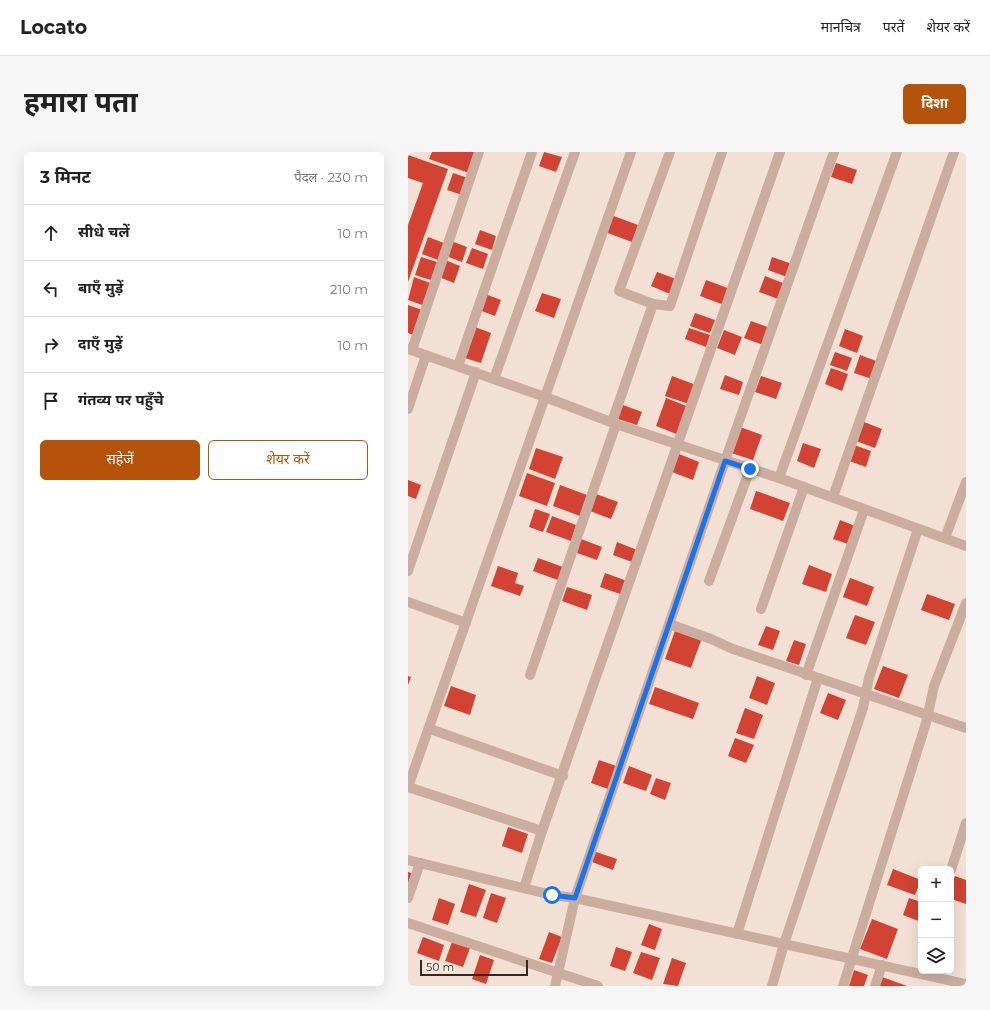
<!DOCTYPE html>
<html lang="hi">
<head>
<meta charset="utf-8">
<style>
	body { margin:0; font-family:Montserrat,"Noto Sans Devanagari",sans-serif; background:#f6f6f6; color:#222 }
	.controls { position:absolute; right:12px; bottom:12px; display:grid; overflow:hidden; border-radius:6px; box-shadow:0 4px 16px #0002 }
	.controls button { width:36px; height:36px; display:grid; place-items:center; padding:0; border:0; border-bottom:1px solid #e0e0e0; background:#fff; color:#222; font:20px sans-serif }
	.scale { position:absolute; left:12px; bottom:10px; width:108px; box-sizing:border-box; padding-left:4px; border:2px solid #342623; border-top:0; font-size:11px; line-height:14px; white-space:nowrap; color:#342623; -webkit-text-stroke:3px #faeae0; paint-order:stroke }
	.stop { position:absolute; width:12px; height:12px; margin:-9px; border:3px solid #1a73e8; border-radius:50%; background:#fff }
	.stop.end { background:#1a73e8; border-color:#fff; box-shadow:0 1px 4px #0008 }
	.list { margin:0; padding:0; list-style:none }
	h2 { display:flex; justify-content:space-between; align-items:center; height:52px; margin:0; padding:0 16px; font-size:17px }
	h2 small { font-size:13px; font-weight:400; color:#767676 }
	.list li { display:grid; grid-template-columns:26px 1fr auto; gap:12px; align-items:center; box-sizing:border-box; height:56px; padding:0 16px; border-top:1px solid #e0e0e0 }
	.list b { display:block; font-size:15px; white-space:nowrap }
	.list em { font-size:13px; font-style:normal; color:#767676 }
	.actions { display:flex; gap:8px; padding:12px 16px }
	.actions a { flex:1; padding:9px 0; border:1px solid #b45309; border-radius:6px; text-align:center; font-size:14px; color:#b45309 }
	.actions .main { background:#b45309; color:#fff }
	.icon { flex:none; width:22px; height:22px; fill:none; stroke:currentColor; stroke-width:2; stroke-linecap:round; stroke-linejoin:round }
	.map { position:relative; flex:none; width:558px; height:834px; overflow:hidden; border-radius:6px }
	header { display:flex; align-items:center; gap:24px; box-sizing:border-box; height:56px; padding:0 20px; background:#fff; border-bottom:1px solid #e0e0e0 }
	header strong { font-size:19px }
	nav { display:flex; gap:22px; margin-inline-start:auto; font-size:14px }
	.intro { display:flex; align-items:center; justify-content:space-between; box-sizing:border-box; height:96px; padding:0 24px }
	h1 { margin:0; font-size:28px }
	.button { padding:10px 18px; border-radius:6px; background:#b45309; color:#fff; font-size:14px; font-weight:700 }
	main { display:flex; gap:24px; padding:0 24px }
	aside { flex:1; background:#fff; border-radius:6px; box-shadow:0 4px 16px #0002 }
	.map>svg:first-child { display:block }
	.building { fill:#d24333 }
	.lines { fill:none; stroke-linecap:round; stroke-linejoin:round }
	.minor { stroke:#cbad9f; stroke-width:10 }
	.route { stroke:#1a73e8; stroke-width:5 }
</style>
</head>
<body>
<header>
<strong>Locato</strong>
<nav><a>मानचित्र</a><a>परतें</a><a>शेयर करें</a></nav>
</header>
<div class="intro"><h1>हमारा पता</h1><a class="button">दिशा</a></div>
<main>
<aside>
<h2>3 मिनट<small>पैदल · 230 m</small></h2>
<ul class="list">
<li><svg class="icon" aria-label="ahead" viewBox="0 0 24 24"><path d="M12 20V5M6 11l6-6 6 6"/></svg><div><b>सीधे चलें</b></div><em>10 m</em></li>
<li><svg class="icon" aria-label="left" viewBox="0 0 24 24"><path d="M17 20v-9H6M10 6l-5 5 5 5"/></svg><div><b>बाएँ मुड़ें</b></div><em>210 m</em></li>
<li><svg class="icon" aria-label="right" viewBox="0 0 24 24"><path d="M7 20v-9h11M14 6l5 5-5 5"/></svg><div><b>दाएँ मुड़ें</b></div><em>10 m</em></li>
<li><svg class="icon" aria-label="arrive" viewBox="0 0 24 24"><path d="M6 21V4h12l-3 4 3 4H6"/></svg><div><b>गंतव्य पर पहुँचे</b></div></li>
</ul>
<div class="actions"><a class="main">सहेजें</a><a>शेयर करें</a></div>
</aside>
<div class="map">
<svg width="558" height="834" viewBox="0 0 558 834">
	<rect width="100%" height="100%" fill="#f3e0d4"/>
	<!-- building -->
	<g class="building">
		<path d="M24 0H69L61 21 21 7Z"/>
		<path d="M136 0 154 5 148 20 131 14Z"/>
		<path d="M0 3 40 17 0 130V73L15 31 0 26Z"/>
		<path d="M428 11 449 18 444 32 423 25Z"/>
		<path d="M45 21 60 26 54 43 39 38Z"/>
		<path d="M203 63 230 73 224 90 197 80Z"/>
		<path d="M72 78 88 84 84 98 67 92Z"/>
		<path d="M20 85 36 91 30 108 14 102Z"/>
		<path d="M43 89 59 95 54 110 38 104Z"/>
		<path d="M64 96 80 102 75 117 58 111Z"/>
		<path d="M13 105 32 111 26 129 7 123Z"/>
		<path d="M364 105 384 112 379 125 360 118Z"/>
		<path d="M37 108 52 114 46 131 31 125Z"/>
		<path d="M249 120 268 127 262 142 243 134Z"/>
		<path d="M357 124 375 131 370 147 351 140Z"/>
		<path d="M6 125 25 132 17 154 0 148Z"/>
		<path d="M298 128 322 137 316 153 292 144Z"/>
		<path d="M134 141 153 147 146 166 127 159Z"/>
		<path d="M77 142 93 148 87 164 71 158Z"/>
		<path d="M0 153 14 158 5 183 0 181Z"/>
		<path d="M287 161 307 168 302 181 282 174Z"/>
		<path d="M343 169 362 176 355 193 336 186Z"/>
		<path d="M67 175 83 181 73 211 57 206Z"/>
		<path d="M281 176 302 183 298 195 277 187Z"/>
		<path d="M437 177 455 184 449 201 431 194Z"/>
		<path d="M316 178 334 185 327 203 309 196Z"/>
		<path d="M427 200 444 206 439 219 422 213Z"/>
		<path d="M452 203 471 210 464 227 446 221Z"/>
		<path d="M423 216 440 222 434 239 417 232Z"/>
		<path d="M317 223 335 230 331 243 312 237Z"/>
		<path d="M264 224 288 233 281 252 257 244Z"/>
		<path d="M353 224 374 231 368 247 347 240Z"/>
		<path d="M258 246 281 255 271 283 248 274Z"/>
		<path d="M215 253 234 260 229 273 210 267Z"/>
		<path d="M456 270 474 277 467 296 448 289Z"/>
		<path d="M332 275 354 283 345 308 323 301Z"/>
		<path d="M395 291 413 297 406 316 389 309Z"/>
		<path d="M446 293 463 299 458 315 441 309Z"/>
		<path d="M128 296 155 305 147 327 121 317Z"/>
		<path d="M271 302 291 310 285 328 264 320Z"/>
		<path d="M119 321 147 331 139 354 111 344Z"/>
		<path d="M0 328 13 333 8 347 0 344Z"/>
		<path d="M152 333 179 343 172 364 145 354Z"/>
		<path d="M348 339 382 351 375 369 342 357Z"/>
		<path d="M188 342 210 350 203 367 182 359Z"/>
		<path d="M127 357 142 362 135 380 121 375Z"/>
		<path d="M144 364 168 373 163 389 138 380Z"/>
		<path d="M432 368 447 374 440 392 425 387Z"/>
		<path d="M173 387 194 395 189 408 169 401Z"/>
		<path d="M209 390 229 398 224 410 205 403Z"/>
		<path d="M130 406 155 415 150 428 125 419Z"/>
		<path d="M401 413 424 422 418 440 394 432Z"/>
		<path d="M90 414 110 421 107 431 116 434 112 444 83 434Z"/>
		<path d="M197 421 219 429 215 443 192 435Z"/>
		<path d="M442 426 466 435 459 454 435 445Z"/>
		<path d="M159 435 184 443 179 458 154 449Z"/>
		<path d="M519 442 547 452 541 468 513 458Z"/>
		<path d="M447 463 467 470 458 493 438 486Z"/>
		<path d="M358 474 372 479 365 498 350 493Z"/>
		<path d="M268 476 294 486 283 516 257 507Z"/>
		<path d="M386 488 398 492 391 513 378 509Z"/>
		<path d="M475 514 500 523 491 546 466 537Z"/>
		<path d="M0 524 3 525 0 533Z"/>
		<path d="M349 524 367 531 359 553 341 546Z"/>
		<path d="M43 534 68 543 62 563 36 554Z"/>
		<path d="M247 535 291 551 285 567 241 552Z"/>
		<path d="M420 541 438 548 430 568 412 561Z"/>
		<path d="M337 556 355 563 346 587 328 581Z"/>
		<path d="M327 586 346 593 338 611 320 604Z"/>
		<path d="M191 608 211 615 203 638 183 631Z"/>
		<path d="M221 614 244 623 238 639 215 631Z"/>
		<path d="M248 626 263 631 257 648 242 642Z"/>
		<path d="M100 675 120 682 114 701 94 694Z"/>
		<path d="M188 700 209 707 205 718 184 710Z"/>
		<path d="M485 717 513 728 507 743 479 733Z"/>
		<path d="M0 720 7 722 0 740Z"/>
		<path d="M547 724 558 728V752L543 747V734Z"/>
		<path d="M61 732 78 738 68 765 52 760Z"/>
		<path d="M83 741 98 746 89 771 75 766Z"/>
		<path d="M31 746 47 752 40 773 24 768Z"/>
		<path d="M501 746 513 750V770L495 763Z"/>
		<path d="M464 767 490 777 479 807 452 797Z"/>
		<path d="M241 772 254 777 247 798 233 793Z"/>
		<path d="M141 780 154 785 144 811 131 807Z"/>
		<path d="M15 785 36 793 31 809 9 801Z"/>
		<path d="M44 790 62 796 55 815 37 809Z"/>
		<path d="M208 795 224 800 217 819 202 814Z"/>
		<path d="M233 800 252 806 244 828 225 821Z"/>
		<path d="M72 803 86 808 78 832 64 827Z"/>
		<path d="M264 806 278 811 270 834 255 832Z"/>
		<path d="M446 818 460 823 456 834H441Z"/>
		<path d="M474 825 499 834H471Z"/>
	</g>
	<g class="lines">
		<!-- minor -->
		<g class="minor">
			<path d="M245 152 211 139 262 0"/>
			<path d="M0 197 137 245 208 272 371 326 558 394"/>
			<path d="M4 198 71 0"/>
			<path d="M50 214 124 0"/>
			<path d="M86 227 167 0"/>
			<path d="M0 257 18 203"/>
			<path d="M204 270 245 152 262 154 314 0"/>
			<path d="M371 326 489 0"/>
			<path d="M425 345 546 0"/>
			<path d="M537 386 558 330"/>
			<path d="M0 419 68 220"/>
			<path d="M301 429 342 317"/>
			<path d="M0 450 58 471"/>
			<path d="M353 457 396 335"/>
			<path d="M261 472 303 487 325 497 558 576"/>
			<path d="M122 523 208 272"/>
			<path d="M398 523 456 358"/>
			<path d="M22 577 155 624"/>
			<path d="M0 635 223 0"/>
			<path d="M0 635 134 679"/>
			<path d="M0 708 144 743 167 746 558 832"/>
			<path d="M543 718 558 671"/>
			<path d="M116 736 134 679 372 0"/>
			<path d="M0 746 12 711"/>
			<path d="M0 771 190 834"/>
			<path d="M329 782 410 526"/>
			<path d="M147 834 167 746 317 309 426 0"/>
			<path d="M364 834 376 792 455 556 461 526 510 377"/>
			<path d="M435 834 518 571 526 534 558 451"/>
			<path d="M467 834 474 813"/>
		</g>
	</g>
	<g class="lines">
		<!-- route -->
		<path class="route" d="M144 743 167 746 317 309 342 317"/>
	</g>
</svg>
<div class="controls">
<button>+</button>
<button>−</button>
<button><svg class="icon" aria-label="layers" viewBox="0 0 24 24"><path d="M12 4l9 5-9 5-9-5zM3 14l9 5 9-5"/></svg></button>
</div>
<div class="scale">50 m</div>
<div class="stop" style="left:144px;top:743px"></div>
<div class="stop end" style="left:342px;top:317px"></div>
</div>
</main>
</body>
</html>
